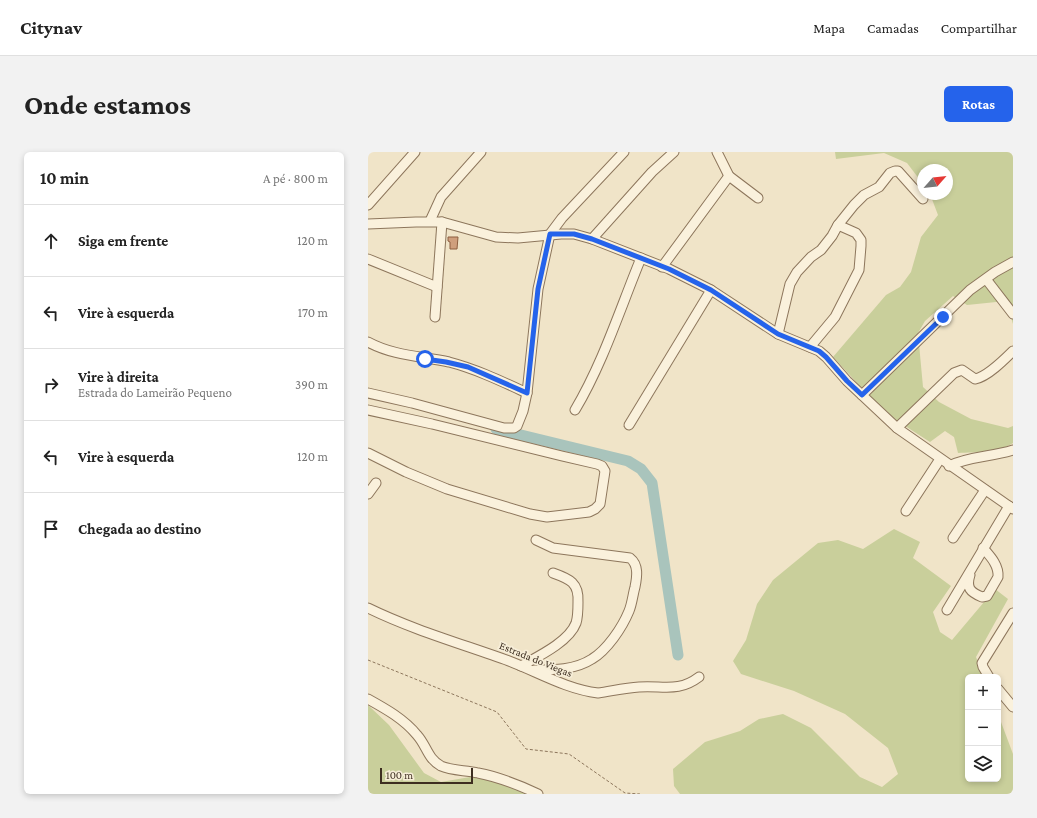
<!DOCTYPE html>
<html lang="pt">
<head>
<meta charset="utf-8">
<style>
	body { margin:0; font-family:"Crimson Pro",serif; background:#f2f2f2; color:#222 }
	.controls { position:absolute; right:12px; bottom:12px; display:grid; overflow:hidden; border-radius:6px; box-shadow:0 2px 6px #0003 }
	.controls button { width:36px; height:36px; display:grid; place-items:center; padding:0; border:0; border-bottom:1px solid #e0e0e0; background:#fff; color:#222; font:20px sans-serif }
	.compass { position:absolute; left:549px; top:12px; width:36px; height:36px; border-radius:50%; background:#fff; box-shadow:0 2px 6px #0003; rotate:63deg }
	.scale { position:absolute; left:12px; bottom:10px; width:93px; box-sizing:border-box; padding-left:4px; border:2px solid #3d2e20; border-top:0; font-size:11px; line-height:14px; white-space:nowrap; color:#3d2e20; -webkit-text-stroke:3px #f7eed8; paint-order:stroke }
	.stop { position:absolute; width:12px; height:12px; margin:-9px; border:3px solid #2563eb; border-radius:50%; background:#fff }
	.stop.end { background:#2563eb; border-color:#fff; box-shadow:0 1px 4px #0008 }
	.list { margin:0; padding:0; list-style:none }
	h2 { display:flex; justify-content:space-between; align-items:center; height:52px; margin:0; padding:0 16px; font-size:17px }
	h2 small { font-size:13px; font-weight:400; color:#767676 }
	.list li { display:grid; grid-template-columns:26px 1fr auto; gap:12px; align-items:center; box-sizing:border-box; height:72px; padding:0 16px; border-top:1px solid #e0e0e0 }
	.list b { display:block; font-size:15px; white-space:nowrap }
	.list p { margin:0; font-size:13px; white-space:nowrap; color:#767676 }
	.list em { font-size:13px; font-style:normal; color:#767676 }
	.icon { flex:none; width:22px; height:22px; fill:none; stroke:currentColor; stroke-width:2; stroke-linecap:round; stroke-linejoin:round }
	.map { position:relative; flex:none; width:645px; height:642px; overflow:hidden; border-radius:6px }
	header { display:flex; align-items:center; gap:24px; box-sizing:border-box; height:56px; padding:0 20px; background:#fff; border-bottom:1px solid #e0e0e0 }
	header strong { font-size:19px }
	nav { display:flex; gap:22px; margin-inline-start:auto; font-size:14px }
	.intro { display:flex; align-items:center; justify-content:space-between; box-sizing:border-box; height:96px; padding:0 24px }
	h1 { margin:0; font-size:28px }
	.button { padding:10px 18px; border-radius:6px; background:#2563eb; color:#fff; font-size:14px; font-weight:700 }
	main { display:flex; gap:24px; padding:0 24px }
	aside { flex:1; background:#fff; border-radius:6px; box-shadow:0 2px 6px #0003 }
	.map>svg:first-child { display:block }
	.green { fill:#c9cf9b }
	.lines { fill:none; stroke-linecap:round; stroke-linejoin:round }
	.river { stroke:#a9c4bc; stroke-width:11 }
	.building { fill:#cf9f7d; stroke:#8d5f41 }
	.minor-casing { stroke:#8d765c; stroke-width:11 }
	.path { stroke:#8d765c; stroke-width:1; stroke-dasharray:3 2; stroke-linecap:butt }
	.minor { stroke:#faf1dc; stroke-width:9 }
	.route { stroke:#2563eb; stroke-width:5 }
	.labels { text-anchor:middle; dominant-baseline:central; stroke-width:3.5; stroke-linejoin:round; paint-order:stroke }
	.street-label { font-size:11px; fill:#3d2e20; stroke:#f7eed8 }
</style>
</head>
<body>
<header>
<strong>Citynav</strong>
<nav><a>Mapa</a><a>Camadas</a><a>Compartilhar</a></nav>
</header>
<div class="intro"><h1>Onde estamos</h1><a class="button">Rotas</a></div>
<main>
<aside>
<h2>10 min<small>A pé · 800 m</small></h2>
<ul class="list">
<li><svg class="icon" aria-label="ahead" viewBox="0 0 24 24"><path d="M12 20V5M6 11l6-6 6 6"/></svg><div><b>Siga em frente</b></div><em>120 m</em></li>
<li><svg class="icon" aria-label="left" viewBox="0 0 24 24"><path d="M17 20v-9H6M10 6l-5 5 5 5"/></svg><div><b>Vire à esquerda</b></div><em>170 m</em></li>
<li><svg class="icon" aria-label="right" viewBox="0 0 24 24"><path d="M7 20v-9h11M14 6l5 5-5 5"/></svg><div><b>Vire à direita</b><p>Estrada do Lameirão Pequeno</p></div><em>390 m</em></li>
<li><svg class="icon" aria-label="left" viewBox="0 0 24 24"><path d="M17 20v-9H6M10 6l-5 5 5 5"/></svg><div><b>Vire à esquerda</b></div><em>120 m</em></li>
<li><svg class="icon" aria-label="arrive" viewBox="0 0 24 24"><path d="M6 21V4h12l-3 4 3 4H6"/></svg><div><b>Chegada ao destino</b></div></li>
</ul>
</aside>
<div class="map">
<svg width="645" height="642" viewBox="0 0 645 642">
	<rect width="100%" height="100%" fill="#f0e4c8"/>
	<!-- green -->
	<g class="green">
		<path d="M467 0H645V172L638 149 599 153 585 144 557 169 550 181 555 235 571 250 603 267 640 276 645 274V291C630 301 608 300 590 301L586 285 577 279 562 290 517 261 465 205 518 143 532 135 543 120 553 85 570 63 562 42H579V18H555V32L539 11 516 1 468 7Z"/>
		<path d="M526 377 552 390 545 406 583 434 565 460 572 480 584 488 627 437 640 447 608 505 616 525H600V627H630V562L645 602V642H312L306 634 305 617 337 590 372 579 391 567 415 562 443 576 492 625 514 635 530 622 520 596 477 562 426 539 373 522 365 509 378 488 389 452 405 428 450 391 470 388 495 397Z"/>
		<path d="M0 553 21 573 56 621 73 630 102 625 133 630 162 642H0Z"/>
	</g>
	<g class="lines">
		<!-- river -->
		<path class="river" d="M128 277 260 309 273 317 284 331 310 503"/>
	</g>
	<!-- building -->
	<path class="building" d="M80 85H90L89 97H82V90L80 89Z"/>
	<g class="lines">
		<!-- minor casing -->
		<g class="minor-casing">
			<g id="minor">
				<path d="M349 0 361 24 390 46"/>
				<path d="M0 53 47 0"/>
				<path d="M62 69 73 45 113 0"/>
				<path d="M0 72 48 70H74L128 85 150 86 193 82H206L224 87 301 117 343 138 410 182 451 199 458 205 479 229 529 276 645 357"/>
				<path d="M224 87 284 20 306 0"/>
				<path d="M0 107 69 135"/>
				<path d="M294 115 361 24"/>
				<path d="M618 127 645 162"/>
				<path d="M67 165 74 70"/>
				<path d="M410 182 422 132 429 120 443 105 453 98 464 84 470 73 486 53 496 43 511 35 522 21 527 19H530L555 47"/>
				<path d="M0 190C26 204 53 204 81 210 108 217 133 229 159 241"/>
				<path d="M442 195 467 165 491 118 493 94V88L488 81 470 73"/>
				<path d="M0 241 44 251 136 276H146L149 274 155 259 159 241 170 137 182 82 194 66 256 0"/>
				<path d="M494 243 602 138 627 120 645 110"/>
				<path d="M0 258 64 272 194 304 229 312 234 314 237 319 232 352 227 357 221 360 179 365 162 362 79 337 38 320 0 301"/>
				<path d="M207 258C235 211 252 157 273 106"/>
				<path d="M261 273 343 138"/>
				<path d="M529 276 586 221 594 218 607 227C619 225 636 208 645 199"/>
				<path d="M581 314C601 304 624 305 645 298"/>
				<path d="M0 342 8 331"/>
				<path d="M538 359 572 307"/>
				<path d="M585 386 617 338"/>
				<path d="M602 423C598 436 602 440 614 445L619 444 630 425C631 413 622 404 615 396"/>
				<path d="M0 456C45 478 94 492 141 509 170 520 198 537 230 541 244 539 257 536 271 535 294 533 310 541 331 525"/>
				<path d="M579 458 641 354"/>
				<path d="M153 514C169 505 201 490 208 471 210 465 210 457 210 450 211 431 202 427 185 421"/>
				<path d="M167 518C186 518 207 518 224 507 239 498 254 476 261 459 264 452 265 442 267 435 269 425 271 413 262 406L185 396 168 388"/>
				<path d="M621 525 615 515 614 511 645 461"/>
				<path d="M630 537 645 555"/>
				<path d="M0 547C18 557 36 567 49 583 59 594 59 606 73 614 84 619 98 618 110 621 131 625 151 633 170 642"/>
			</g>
		</g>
		<!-- path -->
		<path class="path" d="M0 508 129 560 158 597 201 602 257 641 272 642"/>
		<!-- minor -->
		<use href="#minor" class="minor"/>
	</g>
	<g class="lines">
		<!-- route -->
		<path class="route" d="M57 207 78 210 100 215 159 241 170 137 182 82H206L224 87 301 117 343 138 410 182 451 199 458 205 479 229 494 243 575 165"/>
	</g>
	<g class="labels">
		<!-- street labels -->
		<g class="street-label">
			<text transform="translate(168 507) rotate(22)">Estrada do Viegas</text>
		</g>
	</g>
</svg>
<div class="controls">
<button>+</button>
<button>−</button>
<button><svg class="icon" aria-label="layers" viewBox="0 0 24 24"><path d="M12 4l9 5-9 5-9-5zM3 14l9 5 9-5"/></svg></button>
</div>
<svg class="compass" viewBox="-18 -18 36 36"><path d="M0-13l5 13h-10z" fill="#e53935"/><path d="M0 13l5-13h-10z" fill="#767676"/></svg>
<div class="scale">100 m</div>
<div class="stop" style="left:57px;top:207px"></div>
<div class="stop end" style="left:575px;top:165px"></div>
</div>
</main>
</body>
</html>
